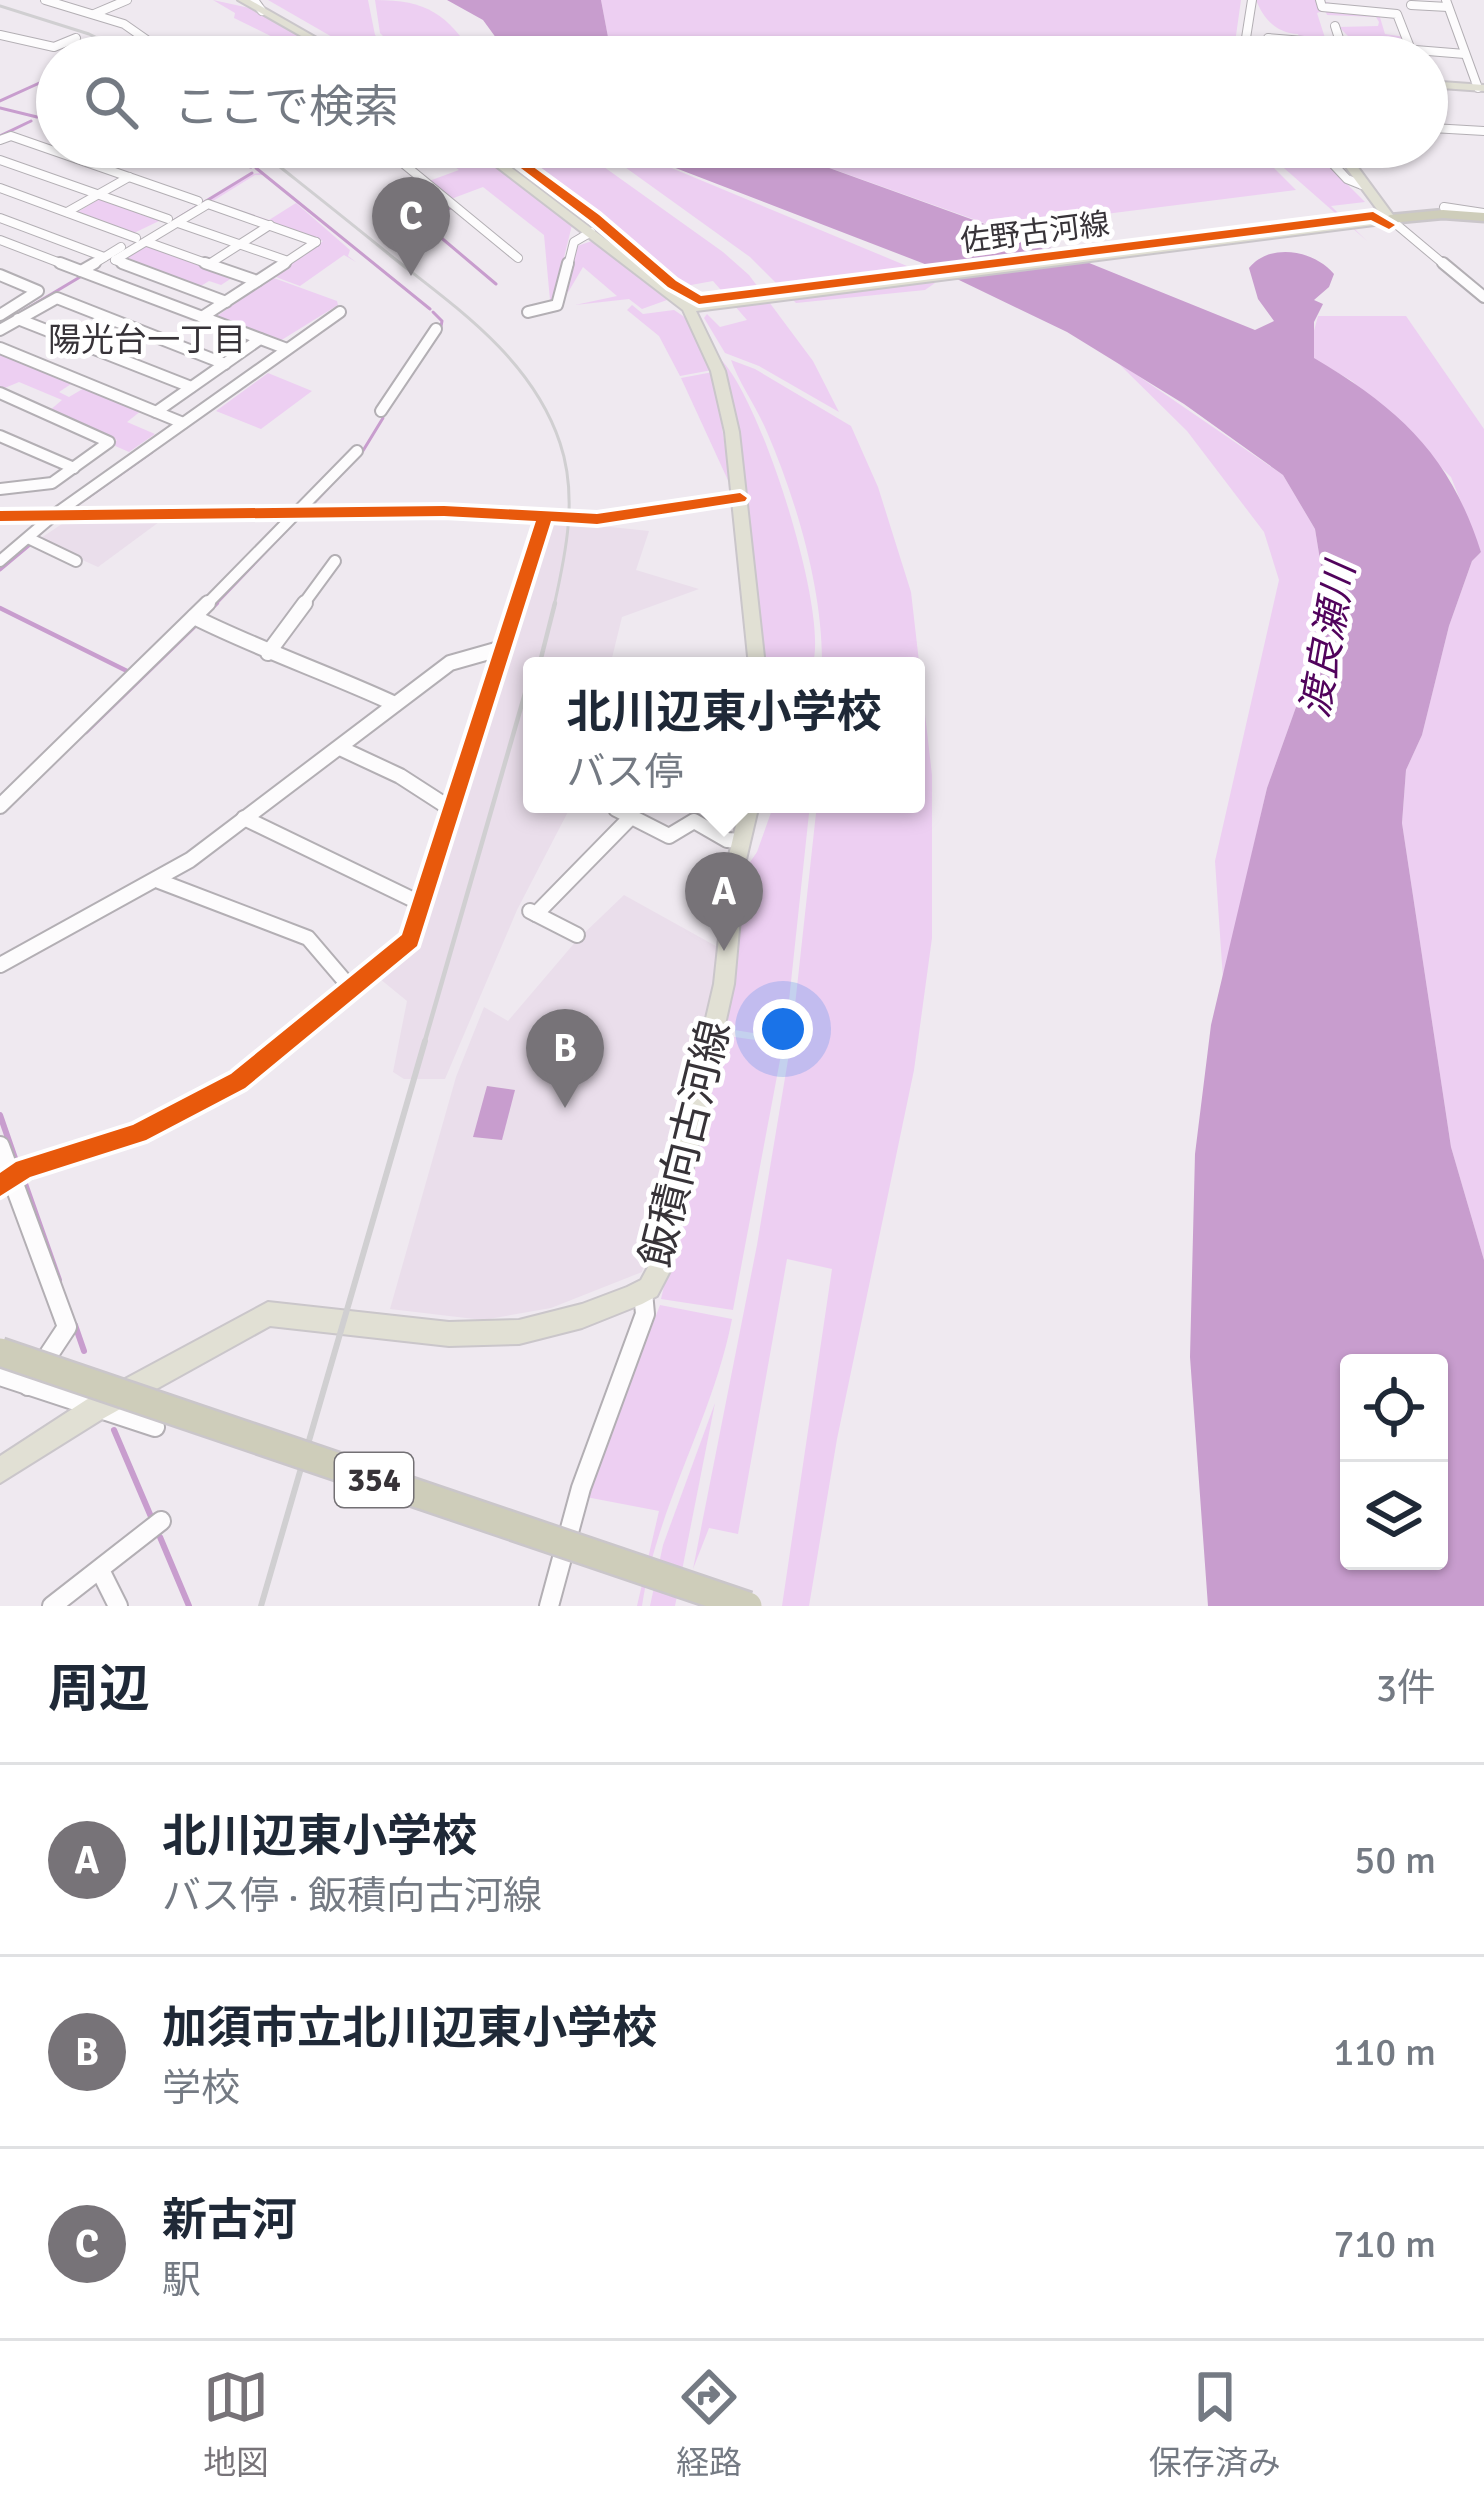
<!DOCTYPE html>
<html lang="ja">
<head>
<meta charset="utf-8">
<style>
	body { margin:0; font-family:Signika,"Noto Sans JP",sans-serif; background:#f2f2f3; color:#1f2937 }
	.controls { position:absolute; right:36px; bottom:36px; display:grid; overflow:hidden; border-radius:12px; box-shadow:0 3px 9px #0004 }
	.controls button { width:108px; height:108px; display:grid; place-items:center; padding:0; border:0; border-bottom:3px solid #e0e1e3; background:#fff; color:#1f2937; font:60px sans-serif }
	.you { position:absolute; left:783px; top:1029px; width:42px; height:42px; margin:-30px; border:9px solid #fff; border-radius:50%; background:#1a73e8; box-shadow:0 0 0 18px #1a73e833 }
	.badge { display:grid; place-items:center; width:78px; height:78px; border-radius:50%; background:#777378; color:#fff; font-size:39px; font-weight:700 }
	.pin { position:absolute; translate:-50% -99px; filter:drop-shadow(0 3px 6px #0008) }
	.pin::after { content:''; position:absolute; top:63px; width:42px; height:36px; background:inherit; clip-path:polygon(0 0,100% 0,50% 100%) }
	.popup { position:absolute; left:523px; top:657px; width:402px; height:156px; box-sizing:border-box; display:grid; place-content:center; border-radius:12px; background:#fff; filter:drop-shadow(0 3px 9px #0005); font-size:39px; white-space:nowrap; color:#747a83 }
	.popup b { font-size:45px; color:#1f2937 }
	.popup::after { content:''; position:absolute; left:50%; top:100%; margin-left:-24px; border:24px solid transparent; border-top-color:#fff }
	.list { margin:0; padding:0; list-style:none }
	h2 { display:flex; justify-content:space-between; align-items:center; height:156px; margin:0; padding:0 48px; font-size:51px }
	h2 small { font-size:39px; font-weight:400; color:#747a83 }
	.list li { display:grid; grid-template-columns:78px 1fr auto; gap:36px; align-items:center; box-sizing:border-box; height:192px; padding:0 48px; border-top:3px solid #e0e1e3 }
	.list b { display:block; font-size:45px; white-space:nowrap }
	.list p { margin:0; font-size:39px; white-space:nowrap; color:#747a83 }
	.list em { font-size:39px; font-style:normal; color:#747a83 }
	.icon { flex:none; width:66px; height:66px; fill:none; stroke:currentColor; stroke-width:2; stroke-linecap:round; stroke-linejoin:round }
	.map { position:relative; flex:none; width:1484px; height:1606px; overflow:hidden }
	.search { position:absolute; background:#fff; box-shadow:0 3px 9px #0004; left:36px; right:36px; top:36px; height:132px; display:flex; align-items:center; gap:30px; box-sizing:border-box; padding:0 42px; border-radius:66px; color:#747a83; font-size:45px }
	.sheet { height:732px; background:#fff }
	nav { display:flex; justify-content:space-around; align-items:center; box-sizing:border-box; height:168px; border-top:3px solid #e0e1e3; background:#fff; font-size:33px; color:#747a83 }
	nav a { display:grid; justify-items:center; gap:6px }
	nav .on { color:#777378 }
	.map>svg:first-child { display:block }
	.built { fill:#eadeeb }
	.green { fill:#edcff2 }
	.water { fill:#c89dce; fill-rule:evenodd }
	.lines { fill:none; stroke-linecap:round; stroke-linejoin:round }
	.stream-far2 { stroke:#c89dce; stroke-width:3 }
	.stream-far1 { stroke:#c89dce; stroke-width:4.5 }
	.stream { stroke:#c89dce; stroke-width:6 }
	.minor-far3-casing { stroke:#b3afb4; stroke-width:10 }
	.minor-far2-casing { stroke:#b3afb4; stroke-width:14 }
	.minor-far1-casing { stroke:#b3afb4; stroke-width:18 }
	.minor-casing { stroke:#b3afb4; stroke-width:22 }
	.major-casing { stroke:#cac6ca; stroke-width:4 }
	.highway-casing { stroke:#cac6ca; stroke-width:5 }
	.minor-far3 { stroke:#fdfcfd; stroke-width:8 }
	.minor-far2 { stroke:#fdfcfd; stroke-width:10 }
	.minor-far1 { stroke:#fdfcfd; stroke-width:14 }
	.minor { stroke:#fdfcfd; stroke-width:18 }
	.major { fill:#e1e0d4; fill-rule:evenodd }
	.highway { fill:#cecdba; fill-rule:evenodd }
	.rail-far2 { stroke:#d0cfd1; stroke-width:3 }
	.rail-far1 { stroke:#d0cfd1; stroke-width:4.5 }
	.rail { stroke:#d0cfd1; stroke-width:6 }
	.highway-bridge-casing { stroke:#cac6ca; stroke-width:32; stroke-linecap:butt }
	.highway-bridge { stroke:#cecdba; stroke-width:27 }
	.cycleway-casing { stroke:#fff; stroke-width:8 }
	.cycleway { fill:#e8590c; fill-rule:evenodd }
	.labels { text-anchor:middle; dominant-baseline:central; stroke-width:10; stroke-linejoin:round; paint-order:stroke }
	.far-street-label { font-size:30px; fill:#373338; stroke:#fff }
	.far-neighbourhood-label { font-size:33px; fill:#373338; stroke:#fff }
	.shield { fill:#fff; stroke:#737074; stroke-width:3 }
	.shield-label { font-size:33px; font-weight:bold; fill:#373338 }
	.water-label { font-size:39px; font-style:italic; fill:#51035c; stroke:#fff }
	.near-street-label { font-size:42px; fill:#373338; stroke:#fff }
</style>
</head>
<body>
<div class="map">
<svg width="1484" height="1606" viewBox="0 0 1484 1606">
	<rect width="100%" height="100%" fill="#efe9f0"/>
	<!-- built -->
	<g class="built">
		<path d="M148 519 159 522 98 567 38 540 68 520Z"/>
		<path d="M554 521 649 531 636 570 699 589 622 617 610 666H532V804H572L517 910 445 1079H404L393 1072 407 1001 374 974 421 937 547 524Z"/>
		<path d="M624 895 723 950 711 1014 705 1015 642 1272 551 1308 483 1320 390 1309 456 1077 484 1007 508 1021 577 940Z"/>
	</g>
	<!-- green -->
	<g class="green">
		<path d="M213 0 254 9 339 57H313L234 18 235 13Z"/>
		<path d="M268 0H368L375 35 398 57H367Z"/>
		<path d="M375 0C427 0 447 14 475 57H404L380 33Z"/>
		<path d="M601 0H1241L1233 57H1181L1180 49 1193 52 1181 39 1173 51 1175 57H621L608 37Z"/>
		<path d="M1256 0H1317L1379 14 1385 34 1405 37 1408 48 1350 38 1339 27 1378 26 1379 22 1376 17 1327 15 1325 10 1317 13 1326 41 1300 40 1298 34C1277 33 1264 20 1256 0Z"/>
		<path d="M427 147C487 147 526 189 572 225L553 302 542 304 550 300 544 235 483 187 451 199 429 181 459 170Z"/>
		<path d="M501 147H576L723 252 749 275 813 361 839 412 759 366 725 353 704 318 707 314 720 327 747 320 713 281 680 287 674 284Z"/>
		<path d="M597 147H621L919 271 935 283 925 290 796 303 750 257Z"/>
		<path d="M771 147H1253L1296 190 1058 220 1015 234Z"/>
		<path d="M1260 147H1310L1365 202 1331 206 1367 241Z"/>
		<path d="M260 173 263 175H255L213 201 269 220 296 203 350 250 348 256 356 262 344 255 300 286 273 276 323 241 207 201 253 174Z"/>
		<path d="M101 198 159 218V221L134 233 76 213Z"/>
		<path d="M592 241 667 300 642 309 629 299 575 305 617 296 583 267 567 294 577 246Z"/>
		<path d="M151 246 235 276 221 285 209 281 196 289 123 261 142 247Z"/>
		<path d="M271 277 337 301 338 305 280 341 216 317Z"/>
		<path d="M632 305 643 314 674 310 686 318 712 370 680 376 659 336 627 310Z"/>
		<path d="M1318 316H1406L1484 429V1260L1451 1147 1402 823 1406 770 1422 735 1449 626 1472 561 1481 552 1451 477 1352 381 1314 359 1311 342Z"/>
		<path d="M0 352 74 382 59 392 69 397 86 387 142 410 127 422 155 434 129 452 113 445 117 440 49 411 62 400 19 382 0 390Z"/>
		<path d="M718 357C759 391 831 617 812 666H762L750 540Z"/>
		<path d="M731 360 755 369 851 426 878 487 911 592 932 775V938L914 1070 837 1439 809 1606H782L832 1269 787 1259 738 1534 709 1528 693 1569 757 1245 791 1042 817 804H916V666H822C823 590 797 502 767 432 757 408 738 381 731 360Z"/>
		<path d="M1115 360 1283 475 1315 529 1329 615 1267 788 1223 979 1215 861 1279 580 1264 532 1187 431Z"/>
		<path d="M713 372 732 489 681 378Z"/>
		<path d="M268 373 312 391 261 429 216 411Z"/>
		<path d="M774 804H810L785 1038 722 1028 748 865 757 852Z"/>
		<path d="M721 1035 783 1044 733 1310 661 1299Z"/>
		<path d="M660 1305 732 1319C713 1418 657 1506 642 1606H637L659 1511 586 1497Z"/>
		<path d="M715 1403 675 1606H650L663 1545Z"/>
	</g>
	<!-- water -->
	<g class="water">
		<path d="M447 0H601L608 37 621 57H510L483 20Z"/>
		<path d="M621 147H771L1057 250 1255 330 1274 321 1258 299 1249 268C1270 242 1314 250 1334 274L1329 287 1314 300 1323 304 1314 322V358C1400 409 1450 455 1481 552L1472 561 1449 626 1422 735 1406 770 1402 823 1451 1147 1484 1260V1606H1208L1190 1357 1195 1154 1211 1025 1267 788 1329 615 1315 529 1283 475 1184 404 1067 332 930 266ZM1349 1363H1439V1561H1349Z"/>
		<path d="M487 1086 515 1090 502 1140 473 1137Z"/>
	</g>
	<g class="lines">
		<!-- stream-far2 -->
		<g class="stream-far2">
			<path d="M0 101 57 75"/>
			<path d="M0 108 37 117"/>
			<path d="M43 118 57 122"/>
			<path d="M0 136 31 121"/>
			<path d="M165 147 251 167"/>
			<path d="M256 168 430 309"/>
			<path d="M419 219 496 284"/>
			<path d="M170 223 252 173"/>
			<path d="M381 232 453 207"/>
			<path d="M433 312 442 321 440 332"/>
			<path d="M13 317 80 277"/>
			<path d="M361 454 383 418"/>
			<path d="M87 498 152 452"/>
			<path d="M312 505 328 488"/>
			<path d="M0 570 31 544"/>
			<path d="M214 606 297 519"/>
		</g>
		<!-- stream-far1 -->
		<g class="stream-far1">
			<path d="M0 608 129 672"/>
			<path d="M204 616 217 603"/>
			<path d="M86 732 197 624"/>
		</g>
		<!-- stream -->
		<g class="stream">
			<path d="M0 1115 17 1164"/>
			<path d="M23 1178 59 1280"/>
			<path d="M75 1325 84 1351"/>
			<path d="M114 1430 152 1519"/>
			<path d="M160 1537 189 1606"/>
		</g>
		<!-- minor-far3 casing -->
		<g class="minor-far3-casing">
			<g id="minor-far3">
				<path d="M45 0 124 24 154 45 184 57"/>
				<path d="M254 0 262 11"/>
				<path d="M1320 0 1322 7 1397 14 1411 50"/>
				<path d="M1446 0 1478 88"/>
				<path d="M1411 5 1448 7"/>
				<path d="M94 14 127 0"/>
				<path d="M1335 26 1345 57"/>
				<path d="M0 35 54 47 76 38"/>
				<path d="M1268 38 1465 54"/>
				<path d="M1243 57 1252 0"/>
				<path d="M1431 84 1432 128 1484 131"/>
				<path d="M0 140 11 136 198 201"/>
				<path d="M383 147 518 258"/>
				<path d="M1317 147 1347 179 1362 185"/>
				<path d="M0 160 168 219"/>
				<path d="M0 188 136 238"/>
				<path d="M1444 207 1484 213"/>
				<path d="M67 212 129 177"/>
				<path d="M0 218 104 257"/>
				<path d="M1390 219 1446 266"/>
				<path d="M178 223 288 261"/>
				<path d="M0 240 68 266"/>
				<path d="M147 242 214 266"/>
				<path d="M115 260 208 204 316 242"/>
				<path d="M115 260 130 266"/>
				<path d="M209 264 270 225"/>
				<path d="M90 266 121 247"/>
				<path d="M280 266 316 242"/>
				<path d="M568 266 574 242 591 232"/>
			</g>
		</g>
		<!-- minor-far2 casing -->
		<g class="minor-far2-casing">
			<g id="minor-far2">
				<path d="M60 263 287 349"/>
				<path d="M122 263 226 302"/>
				<path d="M205 263 257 281"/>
				<path d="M1443 263 1484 297"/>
				<path d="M81 271 95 263"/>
				<path d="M0 275 38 291 0 315"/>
				<path d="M528 312 557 305 568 263"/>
				<path d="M202 317 285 263"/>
				<path d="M18 319 191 387"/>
				<path d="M0 330 57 298 225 364"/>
				<path d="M0 348 183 423"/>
				<path d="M0 393 109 442 52 483 0 489"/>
				<path d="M381 411 436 329"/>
				<path d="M156 412 260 339"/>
				<path d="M0 436 74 468"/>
				<path d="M0 516 444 511 597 519 740 498"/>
				<path d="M28 538 76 561"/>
				<path d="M0 561 54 515 340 312"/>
				<path d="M205 606 357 451"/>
				<path d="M302 606 335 561"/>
				<path d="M517 606 545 517"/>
			</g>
		</g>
		<!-- minor-far1 casing -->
		<g class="minor-far1-casing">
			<g id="minor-far1">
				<path d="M194 617C260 650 328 673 395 704"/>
				<path d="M268 653 305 603"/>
				<path d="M340 748 400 776 448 807"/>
				<path d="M0 806 208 603"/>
				<path d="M616 809 669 836 694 821 727 840 741 841"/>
				<path d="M244 818 420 903"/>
				<path d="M159 881 308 938 349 986"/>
				<path d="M530 911 577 935"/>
				<path d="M536 914 631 817"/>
				<path d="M0 965 190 860 450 663 503 648"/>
				<path d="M284 1044 410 940 518 603"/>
			</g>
		</g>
		<!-- minor casing -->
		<g class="minor-casing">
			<g id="minor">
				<path d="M0 1146 67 1327 28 1386"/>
				<path d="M0 1186C41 1157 91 1152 138 1133 193 1111 242 1078 287 1041"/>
				<path d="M0 1376 155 1427"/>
				<path d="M100 1570 118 1606"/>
				<path d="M52 1606 161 1521"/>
				<path d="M549 1606 581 1488 645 1314 643 1292"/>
			</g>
		</g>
		<!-- major casing -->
		<g class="major-casing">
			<g id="major">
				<path d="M238 0H250L350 57H338Z"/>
				<path d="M1427 81 1484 85V91L1427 87Z"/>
				<path d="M471 147H484L691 304 1382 216 1331 147H1343L1396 219 1390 223 696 311 725 371 739 432 765 666H749L725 432 711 371 683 310Z"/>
				<path d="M741 804H759L745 864 734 984 670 1271 657 1296 642 1304 582 1328 519 1344 449 1346 270 1326 104 1418 0 1483V1456L86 1400 268 1302 449 1322 519 1320 582 1304 627 1287 641 1280 648 1267 714 984 727 864Z"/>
			</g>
		</g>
		<!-- highway casing -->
		<g class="highway-casing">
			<path id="highway" d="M1443 210 1484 213V221L1443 218 1390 223 1383 219 1390 215Z"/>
		</g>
		<!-- minor-far3 -->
		<use href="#minor-far3" class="minor-far3"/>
		<!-- minor-far2 -->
		<use href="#minor-far2" class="minor-far2"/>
		<!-- minor-far1 -->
		<use href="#minor-far1" class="minor-far1"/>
		<!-- minor -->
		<use href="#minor" class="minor"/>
		<!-- major -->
		<use href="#major" class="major"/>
		<!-- highway -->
		<use href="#highway" class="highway"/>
		<!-- rail-far2 -->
		<g class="rail-far2">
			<path d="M0 6 89 34 137 57"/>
			<path d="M255 147C300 183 346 219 391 256 457 308 532 359 560 443 578 496 566 553 554 606"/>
		</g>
		<!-- rail-far1 -->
		<g class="rail-far1">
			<path d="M539 666 555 603"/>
			<path d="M424 1044 532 669"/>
		</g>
		<!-- rail -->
		<path class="rail" d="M261 1606 425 1041"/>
		<!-- highway-bridge casing -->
		<g class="highway-bridge-casing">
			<path id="highway-bridge" d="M0 1352 748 1606"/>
		</g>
		<!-- highway-bridge -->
		<use href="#highway-bridge" class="highway-bridge"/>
		<!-- cycleway casing -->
		<g class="cycleway-casing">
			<g id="cycleway">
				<path d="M493 147H506L599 215 676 281 701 296 1373 212 1395 225 1389 229 1371 220 699 304 668 287 591 221Z"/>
				<path d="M740 493 747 498 745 501 597 524 551 521 417 946 245 1088 146 1140 30 1177 0 1196V1173L16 1162 133 1125 231 1074 402 935 536 521 444 516 0 521V511L444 506 597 514Z"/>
			</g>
		</g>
		<!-- cycleway -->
		<use href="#cycleway" class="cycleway"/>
	</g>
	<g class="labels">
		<!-- far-street labels -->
		<g class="far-street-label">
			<text transform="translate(1035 233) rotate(-7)">佐野古河線</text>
		</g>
		<!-- far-neighbourhood labels -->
		<g class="far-neighbourhood-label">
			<text x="147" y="340">陽光台一丁目</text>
		</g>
		<!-- shield labels -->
		<rect class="shield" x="335" y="1453" width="78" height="54" rx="9"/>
		<g class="shield-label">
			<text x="374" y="1480">354</text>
		</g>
		<!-- water labels -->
		<g class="water-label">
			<text transform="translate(1328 640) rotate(-80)">渡良瀬川</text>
		</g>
		<!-- near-street labels -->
		<g class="near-street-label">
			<text transform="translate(686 1144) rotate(-76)">飯積向古河線</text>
		</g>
	</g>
</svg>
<div class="controls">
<button><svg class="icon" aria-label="locate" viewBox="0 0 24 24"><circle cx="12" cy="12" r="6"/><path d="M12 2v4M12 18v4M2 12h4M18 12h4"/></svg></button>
<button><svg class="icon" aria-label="layers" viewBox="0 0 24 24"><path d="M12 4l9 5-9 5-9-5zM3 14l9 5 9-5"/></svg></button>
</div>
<div class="you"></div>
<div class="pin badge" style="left:724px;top:951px">A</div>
<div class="popup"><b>北川辺東小学校</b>バス停</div>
<div class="pin badge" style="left:565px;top:1108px">B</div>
<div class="pin badge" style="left:411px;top:276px">C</div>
<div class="search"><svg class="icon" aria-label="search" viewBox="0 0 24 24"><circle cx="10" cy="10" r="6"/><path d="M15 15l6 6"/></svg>ここで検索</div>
</div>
<section class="sheet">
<h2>周辺<small>3件</small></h2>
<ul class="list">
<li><span class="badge">A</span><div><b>北川辺東小学校</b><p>バス停 · 飯積向古河線</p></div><em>50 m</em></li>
<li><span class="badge">B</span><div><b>加須市立北川辺東小学校</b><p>学校</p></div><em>110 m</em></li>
<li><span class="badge">C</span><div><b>新古河</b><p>駅</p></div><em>710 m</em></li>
</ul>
</section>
<nav>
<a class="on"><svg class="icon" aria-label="map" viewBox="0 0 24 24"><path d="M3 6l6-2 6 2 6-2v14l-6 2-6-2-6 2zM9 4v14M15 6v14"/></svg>地図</a>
<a><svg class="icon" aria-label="directions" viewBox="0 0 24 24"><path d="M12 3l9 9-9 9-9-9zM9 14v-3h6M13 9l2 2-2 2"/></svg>経路</a>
<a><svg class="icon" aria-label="saved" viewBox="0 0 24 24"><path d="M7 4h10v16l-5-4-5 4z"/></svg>保存済み</a>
</nav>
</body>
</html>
